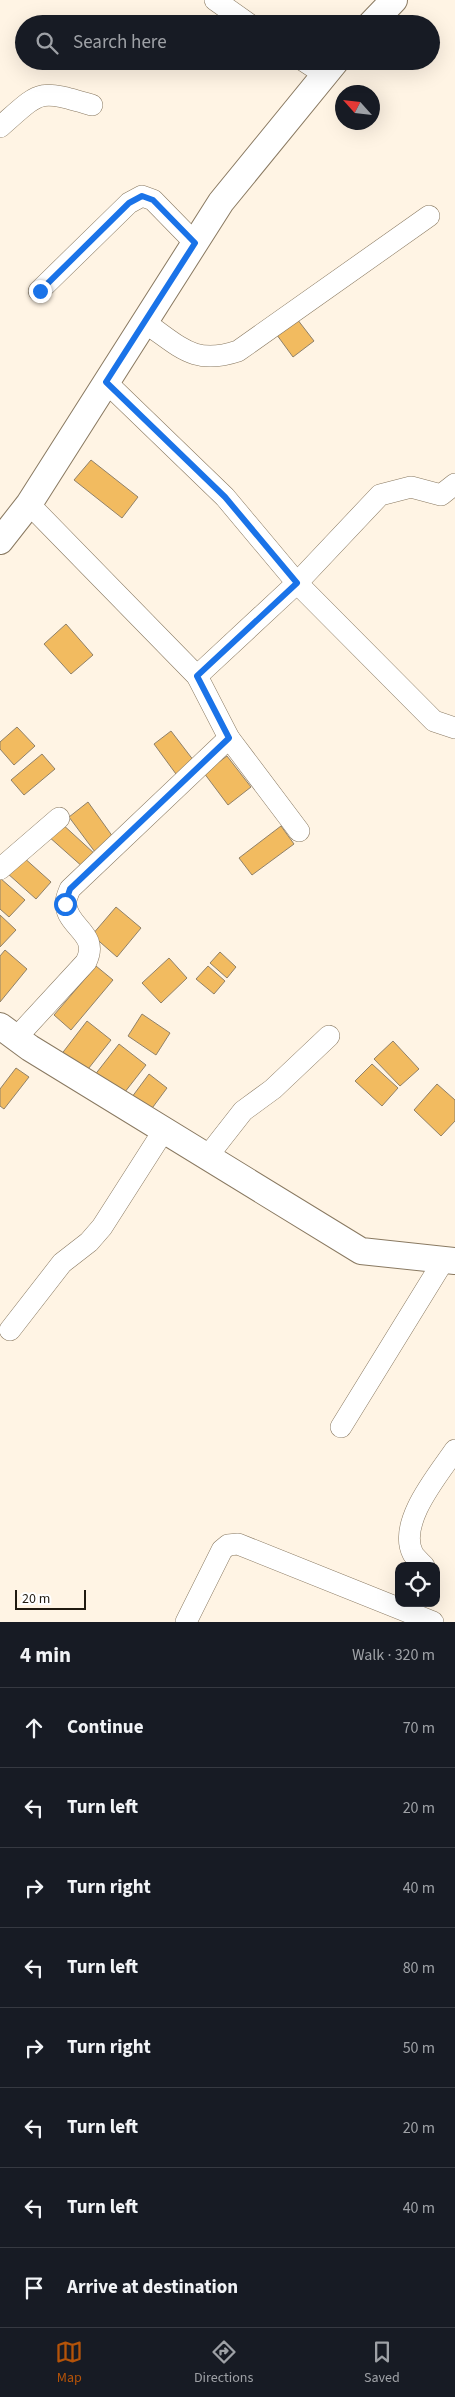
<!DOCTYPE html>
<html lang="en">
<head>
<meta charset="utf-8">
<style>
	body { margin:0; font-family:"Source Sans 3",sans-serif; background:#20242c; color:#f1f3f6 }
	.controls { position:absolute; right:15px; bottom:15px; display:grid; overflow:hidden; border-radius:10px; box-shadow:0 5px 20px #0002 }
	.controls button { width:45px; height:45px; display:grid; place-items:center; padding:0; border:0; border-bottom:1px solid #363941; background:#171b24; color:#f1f3f6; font:25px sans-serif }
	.compass { position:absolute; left:335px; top:85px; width:45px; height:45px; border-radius:50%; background:#171b24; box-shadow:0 5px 20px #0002; rotate:297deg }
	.scale { position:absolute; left:15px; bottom:12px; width:71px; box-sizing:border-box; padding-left:5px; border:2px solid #201a10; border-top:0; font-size:14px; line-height:18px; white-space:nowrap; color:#201a10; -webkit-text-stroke:4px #fff; paint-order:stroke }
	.stop { position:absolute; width:15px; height:15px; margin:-11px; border:4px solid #1a73e8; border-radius:50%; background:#fff }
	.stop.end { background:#1a73e8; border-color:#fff; box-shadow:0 1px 5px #0008 }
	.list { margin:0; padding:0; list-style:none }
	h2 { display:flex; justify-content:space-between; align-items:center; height:65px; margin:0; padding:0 20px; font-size:21px }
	h2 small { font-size:16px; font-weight:400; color:#9ea1a6 }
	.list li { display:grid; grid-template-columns:32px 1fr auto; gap:15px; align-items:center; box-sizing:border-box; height:80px; padding:0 20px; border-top:1px solid #363941 }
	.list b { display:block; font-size:19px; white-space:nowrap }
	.list em { font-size:16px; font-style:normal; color:#9ea1a6 }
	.icon { flex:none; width:28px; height:28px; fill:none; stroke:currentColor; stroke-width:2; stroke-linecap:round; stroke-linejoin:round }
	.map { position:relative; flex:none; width:455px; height:1622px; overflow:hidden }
	.search { position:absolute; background:#171b24; box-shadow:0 5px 20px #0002; left:15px; right:15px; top:15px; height:55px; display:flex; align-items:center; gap:12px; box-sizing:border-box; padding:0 18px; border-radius:28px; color:#9ea1a6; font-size:19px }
	.sheet { height:705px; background:#171b24 }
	nav { display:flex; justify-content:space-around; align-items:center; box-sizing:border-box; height:70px; border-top:1px solid #363941; background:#171b24; font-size:14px; color:#9ea1a6 }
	nav a { display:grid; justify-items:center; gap:2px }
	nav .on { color:#b45309 }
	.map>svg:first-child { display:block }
	.building { fill:#f2bb60; stroke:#908169 }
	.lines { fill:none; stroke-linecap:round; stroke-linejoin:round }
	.minor-casing { stroke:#897961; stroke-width:22 }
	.tertiary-casing { stroke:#897961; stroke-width:28 }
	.minor { stroke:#fff; stroke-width:21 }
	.tertiary { stroke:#fff; stroke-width:26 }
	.route { stroke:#1a73e8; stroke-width:6 }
</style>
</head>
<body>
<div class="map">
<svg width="455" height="1622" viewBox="0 0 455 1622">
	<rect width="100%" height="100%" fill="#fff4e4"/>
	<!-- building -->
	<g class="building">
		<path d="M294 315 314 341 293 357 274 331Z"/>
		<path d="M91 460 138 497 122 518 74 480Z"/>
		<path d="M66 624 93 655 71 674 44 644Z"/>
		<path d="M17 727 35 746 14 765 0 749V742Z"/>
		<path d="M171 731 194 761 176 774 154 744Z"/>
		<path d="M42 754 55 769 24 795 11 780Z"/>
		<path d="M227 756 251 787 228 805 204 773Z"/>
		<path d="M88 802 113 837 95 852 69 817Z"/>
		<path d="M60 822 96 855 84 868 48 836Z"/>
		<path d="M281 826 294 844 252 875 239 858Z"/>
		<path d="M22 856 51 882 36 899 7 873Z"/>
		<path d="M0 878 25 900 9 917 0 909Z"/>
		<path d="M116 907 141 928 117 957 92 935Z"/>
		<path d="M0 915 16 930 0 947Z"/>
		<path d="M5 950 27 969 0 1002V956Z"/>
		<path d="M220 952 236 967 227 978 210 963Z"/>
		<path d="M169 958 187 978 161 1003 142 983Z"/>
		<path d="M96 966 113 980 71 1030 54 1015Z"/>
		<path d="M208 966 225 981 214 994 196 979Z"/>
		<path d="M142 1014 170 1033 156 1055 128 1036Z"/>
		<path d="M87 1021 111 1040 81 1078 57 1060Z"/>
		<path d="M393 1041 419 1069 400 1086 374 1059Z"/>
		<path d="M119 1044 146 1065 121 1097 94 1076Z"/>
		<path d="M372 1064 398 1088 382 1106 355 1081Z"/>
		<path d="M16 1068 29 1077 4 1109 0 1106V1089Z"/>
		<path d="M149 1074 167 1088 147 1115 129 1101Z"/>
		<path d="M437 1084 455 1100V1121L441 1136 414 1110Z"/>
	</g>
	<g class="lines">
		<!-- minor casing -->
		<g class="minor-casing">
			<g id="minor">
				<path d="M215 0 249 24"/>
				<path d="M304 61 324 74"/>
				<path d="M0 127C42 90 37 89 92 105"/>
				<path d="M39 291 129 203 142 196 153 200 195 243"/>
				<path d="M144 322C180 346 193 366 238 351L429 216"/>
				<path d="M106 382 225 497 297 583 434 721 455 728"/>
				<path d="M29 504 197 676 229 738 299 831"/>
				<path d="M197 676 297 583 380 495 411 487 441 495 455 484"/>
				<path d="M0 869 59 818"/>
				<path d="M16 1038 86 962C100 934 68 928 66 905 65 900 68 894 70 889L229 738"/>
				<path d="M207 1157 243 1111 273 1089 329 1036"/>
				<path d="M10 1330 62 1263 89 1242 102 1227 164 1130"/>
				<path d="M341 1427 444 1260"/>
				<path d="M424 1566C420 1562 416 1558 413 1554 397 1523 438 1475 455 1450"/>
				<path d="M186 1622 222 1550 228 1545 238 1544 433 1622"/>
			</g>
		</g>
		<!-- tertiary casing -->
		<g class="tertiary-casing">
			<g id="tertiary">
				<path d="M371 24 394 0"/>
				<path d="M0 541 29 504 221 202 336 61"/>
				<path d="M0 1026 30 1048 361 1251 455 1261"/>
			</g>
		</g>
		<!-- minor -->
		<use href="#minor" class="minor"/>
		<!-- tertiary -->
		<use href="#tertiary" class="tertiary"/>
	</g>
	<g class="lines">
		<!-- route -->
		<path class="route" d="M40 291 129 203 142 196 153 200 195 243 106 382 225 497 297 583 197 676 229 738 70 889 65 904"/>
	</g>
</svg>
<div class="controls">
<button><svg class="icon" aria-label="locate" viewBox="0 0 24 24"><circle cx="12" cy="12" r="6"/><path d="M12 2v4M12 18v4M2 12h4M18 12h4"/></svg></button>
</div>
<svg class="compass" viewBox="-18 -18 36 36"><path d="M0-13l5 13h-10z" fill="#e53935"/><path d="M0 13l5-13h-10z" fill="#9ea1a6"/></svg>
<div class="scale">20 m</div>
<div class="stop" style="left:65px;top:904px"></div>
<div class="stop end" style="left:40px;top:291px"></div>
<div class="search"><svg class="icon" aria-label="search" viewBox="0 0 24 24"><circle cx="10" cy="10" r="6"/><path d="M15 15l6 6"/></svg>Search here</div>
</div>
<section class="sheet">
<h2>4 min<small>Walk · 320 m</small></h2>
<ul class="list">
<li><svg class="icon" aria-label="ahead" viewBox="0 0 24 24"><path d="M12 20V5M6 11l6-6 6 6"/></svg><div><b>Continue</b></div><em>70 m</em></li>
<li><svg class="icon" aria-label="left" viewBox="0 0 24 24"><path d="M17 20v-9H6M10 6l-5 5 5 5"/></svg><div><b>Turn left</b></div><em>20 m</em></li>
<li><svg class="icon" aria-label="right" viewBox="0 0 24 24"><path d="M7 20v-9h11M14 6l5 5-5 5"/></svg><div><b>Turn right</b></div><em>40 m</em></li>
<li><svg class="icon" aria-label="left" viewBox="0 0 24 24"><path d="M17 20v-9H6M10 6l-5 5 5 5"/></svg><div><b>Turn left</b></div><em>80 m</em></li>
<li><svg class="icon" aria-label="right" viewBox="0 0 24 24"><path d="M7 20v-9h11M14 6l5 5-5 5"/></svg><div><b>Turn right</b></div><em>50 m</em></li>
<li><svg class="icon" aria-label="left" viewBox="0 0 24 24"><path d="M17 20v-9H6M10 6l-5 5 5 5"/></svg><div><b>Turn left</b></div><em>20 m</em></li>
<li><svg class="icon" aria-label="left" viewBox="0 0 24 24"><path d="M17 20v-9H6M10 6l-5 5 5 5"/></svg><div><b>Turn left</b></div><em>40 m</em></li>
<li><svg class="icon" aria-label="arrive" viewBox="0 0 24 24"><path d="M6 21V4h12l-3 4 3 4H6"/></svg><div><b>Arrive at destination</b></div></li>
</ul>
</section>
<nav>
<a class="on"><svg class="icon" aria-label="map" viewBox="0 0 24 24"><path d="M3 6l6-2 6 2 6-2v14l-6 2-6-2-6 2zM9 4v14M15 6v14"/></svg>Map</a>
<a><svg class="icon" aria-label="directions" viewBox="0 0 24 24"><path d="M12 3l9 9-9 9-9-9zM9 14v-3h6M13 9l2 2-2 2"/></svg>Directions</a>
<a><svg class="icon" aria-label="saved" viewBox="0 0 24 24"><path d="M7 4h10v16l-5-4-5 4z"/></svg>Saved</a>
</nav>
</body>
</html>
